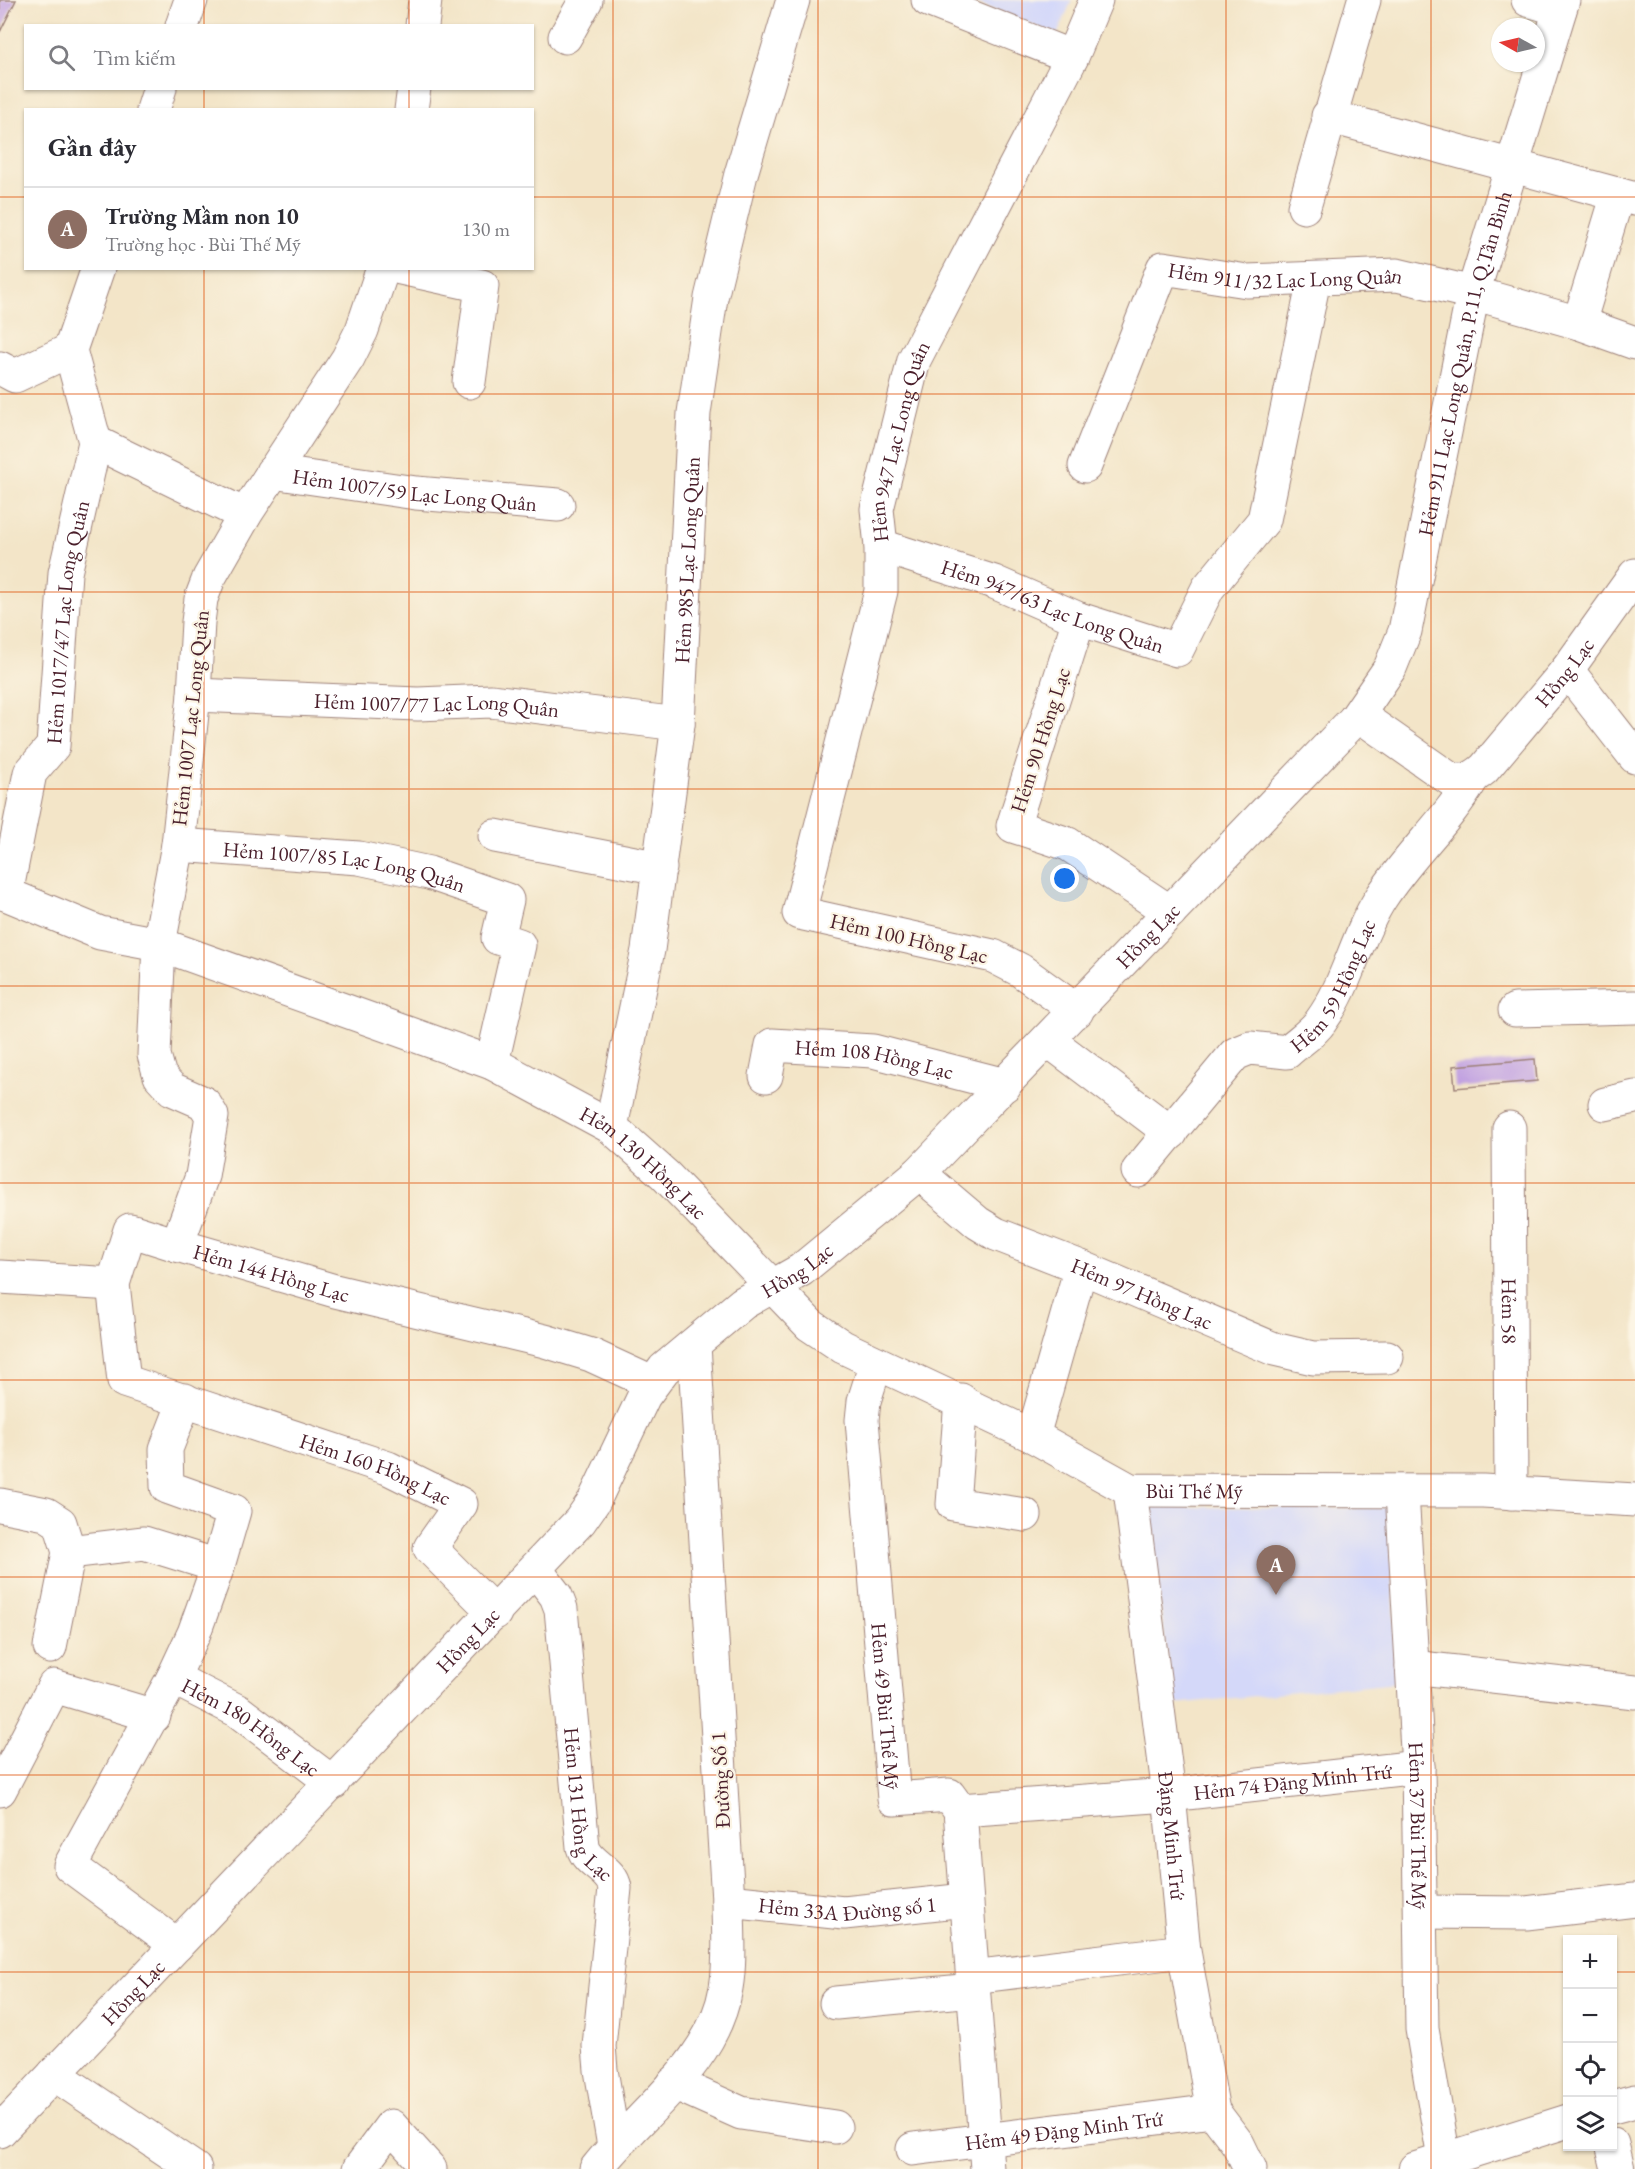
<!DOCTYPE html>
<html lang="vi">
<head>
<meta charset="utf-8">
<style>
	body { margin:0; font-family:"EB Garamond",serif; background:#f7f7f7; color:#2b2b33 }
	.controls { position:absolute; right:18px; bottom:18px; display:grid; overflow:hidden; border-radius:0px; box-shadow:0 2px 4px #0004 }
	.controls button { width:54px; height:54px; display:grid; place-items:center; padding:0; border:0; border-bottom:2px solid #e1e1e2; background:#fff; color:#2b2b33; font:30px sans-serif }
	.compass { position:absolute; left:1491px; top:18px; width:54px; height:54px; border-radius:50%; background:#fff; box-shadow:0 2px 4px #0004; rotate:278deg }
	.you { position:absolute; left:1065px; top:879px; width:21px; height:21px; margin:-15px; border:4px solid #fff; border-radius:50%; background:#1a73e8; box-shadow:0 0 0 9px #1a73e833 }
	.badge { display:grid; place-items:center; width:39px; height:39px; border-radius:50%; background:#c8321e; color:#fff; font-size:20px; font-weight:700 }
	.pin { position:absolute; translate:-50% -50px; filter:drop-shadow(0 2px 3px #0008) }
	.pin::after { content:''; position:absolute; top:32px; width:21px; height:18px; background:inherit; clip-path:polygon(0 0,100% 0,50% 100%) }
	.list { margin:0; padding:0; list-style:none }
	h2 { display:flex; justify-content:space-between; align-items:center; height:78px; margin:0; padding:0 24px; font-size:26px }
	h2 small { font-size:20px; font-weight:400; color:#7c7c81 }
	.list li { display:grid; grid-template-columns:39px 1fr auto; gap:18px; align-items:center; box-sizing:border-box; height:84px; padding:0 24px; border-top:2px solid #e1e1e2 }
	.list b { display:block; font-size:22px; white-space:nowrap }
	.list p { margin:0; font-size:20px; white-space:nowrap; color:#7c7c81 }
	.list em { font-size:20px; font-style:normal; color:#7c7c81 }
	.icon { flex:none; width:33px; height:33px; fill:none; stroke:currentColor; stroke-width:2; stroke-linecap:round; stroke-linejoin:round }
	.map { position:relative; flex:none; width:1635px; height:2169px; overflow:hidden }
	.search { position:absolute; background:#fff; box-shadow:0 2px 4px #0004; left:24px; top:24px; width:510px; height:66px; display:flex; align-items:center; gap:15px; box-sizing:border-box; padding:0 21px; border-radius:0px; color:#7c7c81; font-size:22px }
	.panel { position:absolute; background:#fff; box-shadow:0 2px 4px #0004; left:24px; top:108px; width:510px; height:162px; border-radius:0px }
	.map>svg:first-child { display:block }
	.built { fill:#d4d8f9 }
	.building { fill:#c1a1e1 }
	.lines { fill:none; stroke-linecap:round; stroke-linejoin:round }
	.minor-casing { stroke:#9e827a; stroke-width:35 }
	.minor { stroke:#fff; stroke-width:33 }
	.grid { fill:none; stroke:#e0560e; stroke-width:1.5; stroke-opacity:0.55 }
	.labels { text-anchor:middle; dominant-baseline:central; stroke-width:4.5; stroke-linejoin:round; paint-order:stroke }
	.street-label { font-size:21px; fill:#4a1f2b; stroke:#fcf5e5 }
</style>
</head>
<body>
<div class="map">
<svg width="1635" height="2169" viewBox="0 0 1635 2169">
	<rect width="100%" height="100%" fill="#fcf5e5"/>
	<filter id="ink" filterUnits="userSpaceOnUse"><feTurbulence type="fractalNoise" baseFrequency=".0167" numOctaves="2"/><feDisplacementMap in="SourceGraphic" scale="12" xChannelSelector="R" yChannelSelector="G"/><feConvolveMatrix kernelMatrix="1 2 1 2 8 2 1 2 1" color-interpolation-filters="sRGB"/></filter>
	<filter id="wash" filterUnits="userSpaceOnUse"><feTurbulence type="fractalNoise" baseFrequency=".008" numOctaves="4" result="noise"/><feDisplacementMap in="SourceGraphic" scale="24" xChannelSelector="R" yChannelSelector="G"/><feGaussianBlur stdDeviation="1.35" result="paint"/><feColorMatrix in="noise" values="0 0 0 0 0 0 0 0 0 0 0 0 0 0 0 0 0 1.4 0 .05"/><feComposite in="paint" operator="in"/></filter>
	<g filter="url(#wash)">
		<rect width="100%" height="100%" fill="#f3e5c8"/>
		<!-- built -->
		<g class="built">
			<path d="M977 0H1072L1057 35 975 2Z"/>
			<path d="M1147 1507 1389 1508 1398 1682 1174 1704Z"/>
		</g>
		<g id="blocks">
			<!-- building -->
			<g class="building">
				<path d="M0 0H16L0 32Z"/>
				<path d="M1535 1059 1537 1081 1455 1088 1453 1066Z"/>
			</g>
		</g>
	</g>
	<g filter="url(#ink)">
		<use href="#blocks" fill-opacity="0" stroke="#9e827a" stroke-width="1.5"/>
		<g class="lines">
			<!-- minor casing -->
			<g class="minor-casing">
				<g id="minor">
					<path d="M928 0 1072 57"/>
					<path d="M1528 0 1560 9"/>
					<path d="M182 26 191 0"/>
					<path d="M422 26 425 0"/>
					<path d="M565 37 586 0"/>
					<path d="M153 110 160 88"/>
					<path d="M411 110 414 88"/>
					<path d="M1328 116 1635 199"/>
					<path d="M1304 207 1364 0"/>
					<path id="s1" d="M383 268 362 330 348 358 245 515 209 578 201 599 198 622 194 695 178 845 159 944 154 1055 160 1076 172 1089 204 1103 212 1116 202 1176 177 1245 335 1291 545 1341 591 1355 652 1383"/>
					<path d="M400 268 482 286 469 382"/>
					<path d="M1579 323 1618 194"/>
					<path d="M0 368 15 376 70 350"/>
					<path d="M95 442 245 515"/>
					<path id="s2" d="M1085 466 1163 268 1247 281 1397 275 1473 293 1579 323 1635 343"/>
					<path id="s3" d="M272 472 416 493 558 505"/>
					<path id="s4" d="M881 546 994 582 1079 619 1177 650 1208 588 1264 520 1314 280"/>
					<path d="M1079 619 1013 826 1068 844 1170 912"/>
					<path d="M1567 670 1635 757"/>
					<path id="s5" d="M194 695 418 704 491 701 678 724"/>
					<path id="s6" d="M1355 719 1370 723 1450 779C1465 782 1472 779 1484 769L1567 670 1635 575"/>
					<path d="M495 836 660 868"/>
					<path id="s7" d="M178 845 359 858 429 873 507 900 498 938 519 945 492 1063"/>
					<path id="s8" d="M0 892 6 894 30 773 53 746 65 573 95 442 70 350 98 268"/>
					<path id="s9" d="M6 894 100 933 159 944 492 1063 611 1127 665 1175 810 1325 843 1347 1033 1436 1130 1490 1483 1491 1635 1500"/>
					<path d="M1515 1010 1635 1007"/>
					<path id="s10" d="M1077 1011 1020 970 993 956 799 913 881 591V546L877 509 914 360 1072 57 1096 0"/>
					<path d="M1048 1040 1171 1133"/>
					<path id="s11" d="M766 1076 772 1045 873 1051 1005 1085"/>
					<path d="M1605 1104 1635 1097"/>
					<path id="s12" d="M611 1127 648 950 678 724 694 413 711 298 741 174 793 0"/>
					<path id="s13" d="M1509 1128 1511 1493"/>
					<path id="s14" d="M1138 1171 1235 1054 1250 1048 1287 1052C1298 1042 1313 1033 1321 1021 1348 984 1356 936 1381 898 1408 856 1447 822 1472 779"/>
					<path id="s15" d="M919 1173 978 1223 996 1234 1081 1267 1274 1349 1313 1358 1387 1357"/>
					<path id="s16" d="M177 1245 130 1230 113 1284 124 1381 388 1468 461 1504 430 1548 495 1613"/>
					<path d="M0 1277 113 1284"/>
					<path id="s17" d="M876 1363 864 1401 862 1420 894 1799 949 1795 960 1810 987 2169"/>
					<path d="M185 1400 166 1449 167 1487 234 1511 218 1566"/>
					<path d="M961 1400 953 1504 1025 1515"/>
					<path d="M1033 1436 1081 1267"/>
					<path id="s18" d="M1130 1490 1169 1795 1184 1951 1213 2111 1238 2144 1250 2169"/>
					<path id="s19" d="M1402 1492 1418 1767 1422 2029 1444 2159"/>
					<path id="s20" d="M0 1505 46 1514 60 1523 69 1552 144 1543 218 1566 194 1633 173 1678 238 1711 333 1783"/>
					<path id="s21" d="M536 1570 556 1596 561 1609 583 1847C588 1865 612 1869 615 1888L599 2046 601 2070 614 2146"/>
					<path d="M50 1647 69 1552"/>
					<path d="M1412 1667 1635 1692"/>
					<path d="M173 1678 70 1866 177 1945"/>
					<path d="M0 1790 54 1686 154 1716"/>
					<path id="s22" d="M960 1810 1169 1795 1418 1767"/>
					<path id="s23" d="M728 1901 844 1913 966 1900"/>
					<path d="M1421 1912 1526 1913 1635 1900"/>
					<path d="M972 1977 1184 1951"/>
					<path d="M836 2003 973 1990"/>
					<path d="M54 2074 195 2169"/>
					<path d="M674 2083 741 2113 835 2127"/>
					<path d="M1612 2107 1635 2101"/>
					<path id="s24" d="M0 2131 580 1521 594 1501 644 1396 664 1369 743 1303 801 1270 919 1173 1355 719 1390 668 1405 631 1473 293 1563 0"/>
					<path d="M1612 2144 1618 2169"/>
					<path id="s25" d="M913 2149 1213 2111"/>
					<path d="M359 2169 391 2126 430 2169"/>
					<path d="M596 2169C641 2111 713 2065 726 1988 731 1960 728 1929 728 1901L694 1345"/>
					<path d="M1415 2169 1568 2121"/>
				</g>
			</g>
			<!-- minor -->
			<use href="#minor" class="minor"/>
		</g>
	</g>
	<!-- grid -->
	<path class="grid" d="M204 0V26M409 0V26M613 0V2169M818 0V2169M1022 0V2169M1226 0V2169M1431 0V2169M204 88V110M409 88V110M0 197H26M532 197H1635M204 268V2169M409 268V2169M0 394H1635M0 592H1635M0 789H1635M0 986H1635M0 1183H1635M0 1380H1635M0 1577H1635M0 1775H1635M0 1972H1568M1612 1972H1635"/>
	<g class="labels">
		<!-- street labels -->
		<g class="street-label">
			<text stroke="none"><textPath href="#s2" startOffset="336">Hẻm 911/32 Lạc Long Quân</textPath></text>
			<text stroke="none"><textPath href="#s24" startOffset="2344">Hẻm 911 Lạc Long Quân, P.11, Q.Tân Bình</textPath></text>
			<text stroke="none"><textPath href="#s10" startOffset="784">Hẻm 947 Lạc Long Quân</textPath></text>
			<text stroke="none"><textPath href="#s3" startOffset="144">Hẻm 1007/59 Lạc Long Quân</textPath></text>
			<text stroke="none"><textPath href="#s12" startOffset="573">Hẻm 985 Lạc Long Quân</textPath></text>
			<text stroke="none"><textPath href="#s4" startOffset="182">Hẻm 947/63 Lạc Long Quân</textPath></text>
			<text stroke="none"><textPath href="#s8" startOffset="290">Hẻm 1017/47 Lạc Long Quân</textPath></text>
			<text stroke="none"><textPath href="#s6" startOffset="276">Hồng Lạc</textPath></text>
			<text stroke="none"><textPath href="#s5" startOffset="243">Hẻm 1007/77 Lạc Long Quân</textPath></text>
			<text transform="translate(190 718) rotate(-84)">Hẻm 1007 Lạc Long Quân</text>
			<text transform="translate(1040 740) rotate(-72)">Hẻm 90 Hồng Lạc</text>
			<text stroke="none"><textPath href="#s7" startOffset="168">Hẻm 1007/85 Lạc Long Quân</textPath></text>
			<text stroke="none"><textPath href="#s24" startOffset="1668">Hồng Lạc</textPath></text>
			<text transform="translate(909 938) rotate(13)">Hẻm 100 Hồng Lạc</text>
			<text stroke="none"><textPath href="#s14" startOffset="288">Hẻm 59 Hồng Lạc</textPath></text>
			<text stroke="none"><textPath href="#s11" startOffset="135">Hẻm 108 Hồng Lạc</textPath></text>
			<text stroke="none"><textPath href="#s9" startOffset="698">Hẻm 130 Hồng Lạc</textPath></text>
			<text stroke="none"><textPath href="#s24" startOffset="1182">Hồng Lạc</textPath></text>
			<text stroke="none"><textPath href="#s1" startOffset="1161">Hẻm 144 Hồng Lạc</textPath></text>
			<text stroke="none"><textPath href="#s15" startOffset="256">Hẻm 97 Hồng Lạc</textPath></text>
			<text stroke="none"><textPath href="#s13" startOffset="183">Hẻm 58</textPath></text>
			<text stroke="none"><textPath href="#s16" startOffset="470">Hẻm 160 Hồng Lạc</textPath></text>
			<text stroke="none"><textPath href="#s9" startOffset="1356">Bùi Thế Mỹ</textPath></text>
			<text stroke="none"><textPath href="#s24" startOffset="678">Hồng Lạc</textPath></text>
			<text stroke="none"><textPath href="#s17" startOffset="346">Hẻm 49 Bùi Thế Mỹ</textPath></text>
			<text stroke="none"><textPath href="#s20" startOffset="460">Hẻm 180 Hồng Lạc</textPath></text>
			<text transform="translate(720 1780) rotate(-93)">Đường Số 1</text>
			<text stroke="none"><textPath href="#s22" startOffset="334">Hẻm 74 Đặng Minh Trứ</textPath></text>
			<text stroke="none"><textPath href="#s21" startOffset="246">Hẻm 131 Hồng Lạc</textPath></text>
			<text stroke="none"><textPath href="#s19" startOffset="334">Hẻm 37 Bùi Thế Mỹ</textPath></text>
			<text stroke="none"><textPath href="#s18" startOffset="348">Đặng Minh Trứ</textPath></text>
			<text stroke="none"><textPath href="#s23" startOffset="120">Hẻm 33A Đường số 1</textPath></text>
			<text stroke="none"><textPath href="#s24" startOffset="192">Hồng Lạc</textPath></text>
			<text stroke="none"><textPath href="#s25" startOffset="152">Hẻm 49 Đặng Minh Trứ</textPath></text>
		</g>
	</g>
</svg>
<div class="controls">
<button>+</button>
<button>−</button>
<button><svg class="icon" aria-label="locate" viewBox="0 0 24 24"><circle cx="12" cy="12" r="6"/><path d="M12 2v4M12 18v4M2 12h4M18 12h4"/></svg></button>
<button><svg class="icon" aria-label="layers" viewBox="0 0 24 24"><path d="M12 4l9 5-9 5-9-5zM3 14l9 5 9-5"/></svg></button>
</div>
<svg class="compass" viewBox="-18 -18 36 36"><path d="M0-13l5 13h-10z" fill="#e53935"/><path d="M0 13l5-13h-10z" fill="#7c7c81"/></svg>
<div class="you"></div>
<div class="pin badge" style="left:1276px;top:1595px;background:#8d6e63">A</div>
<div class="search"><svg class="icon" aria-label="search" viewBox="0 0 24 24"><circle cx="10" cy="10" r="6"/><path d="M15 15l6 6"/></svg>Tìm kiếm</div>
<section class="panel">
<h2>Gần đây<small></small></h2>
<ul class="list">
<li><span class="badge" style="background:#8d6e63">A</span><div><b>Trường Mầm non 10</b><p>Trường học · Bùi Thế Mỹ</p></div><em>130 m</em></li>
</ul>
</section>
</div>
</body>
</html>
